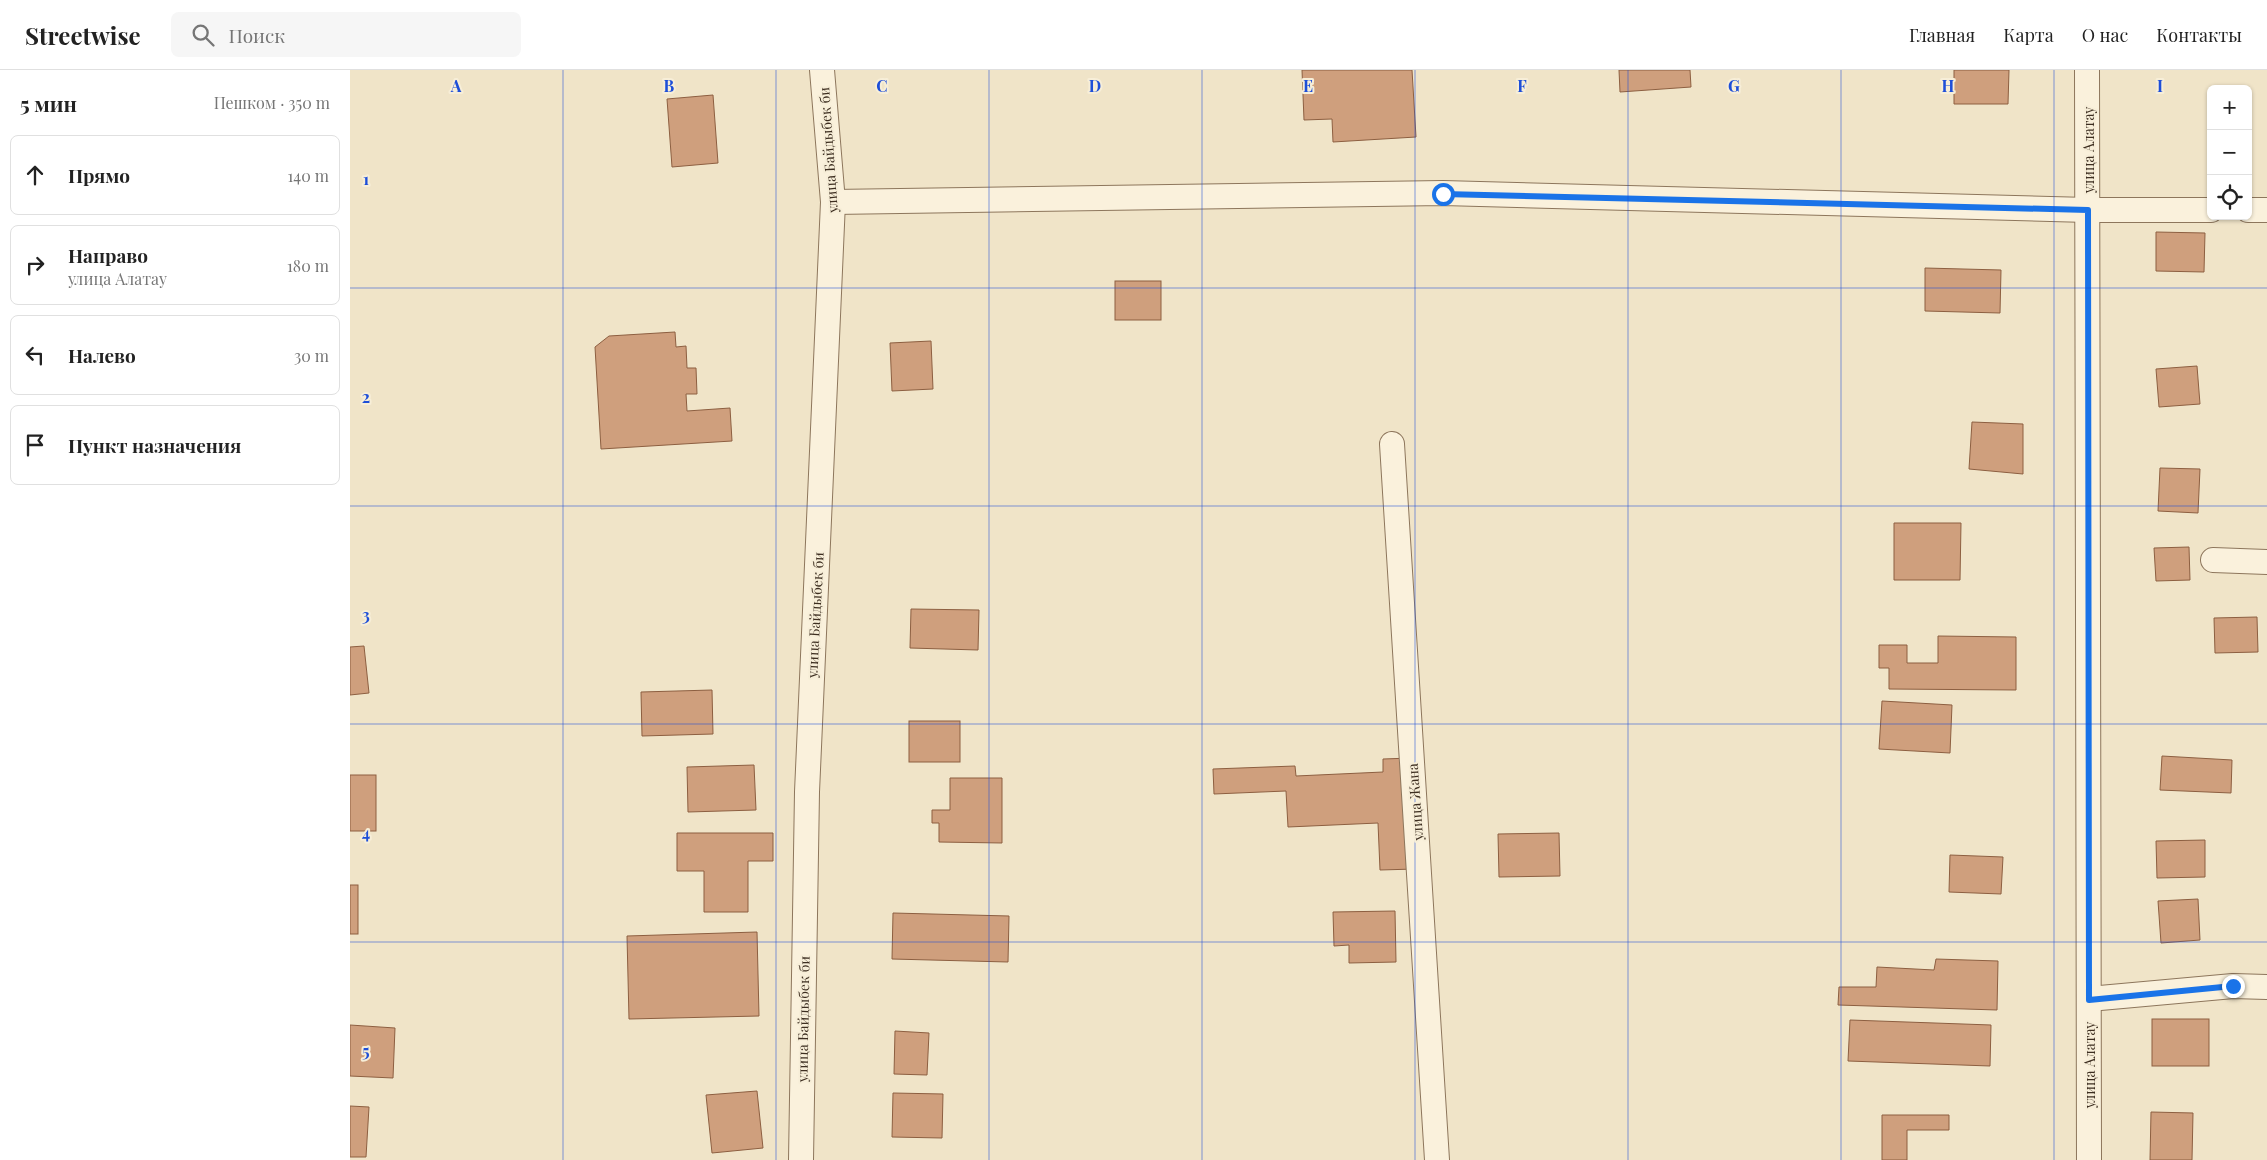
<!DOCTYPE html>
<html lang="ru">
<head>
<meta charset="utf-8">
<style>
	body { margin:0; font-family:"Playfair Display",serif; background:#f6f6f6; color:#222 }
	.controls { position:absolute; right:15px; top:15px; display:grid; overflow:hidden; border-radius:8px; box-shadow:0 1px 4px #0004 }
	.controls button { width:45px; height:45px; display:grid; place-items:center; padding:0; border:0; border-bottom:1px solid #e0e0e0; background:#fff; color:#222; font:25px sans-serif }
	.stop { position:absolute; width:15px; height:15px; margin:-11px; border:4px solid #1a73e8; border-radius:50%; background:#fff }
	.stop.end { background:#1a73e8; border-color:#fff; box-shadow:0 1px 5px #0008 }
	.list { margin:0; padding:0; list-style:none }
	h2 { display:flex; justify-content:space-between; align-items:center; height:65px; margin:0; padding:0 20px; font-size:21px }
	h2 small { font-size:16px; font-weight:400; color:#767676 }
	.list li { display:grid; grid-template-columns:32px 1fr auto; gap:15px; align-items:center; box-sizing:border-box; height:80px; margin:0 10px 10px; padding:0 10px; border:1px solid #e0e0e0; border-radius:8px }
	.list b { display:block; font-size:19px; white-space:nowrap }
	.list p { margin:0; font-size:16px; white-space:nowrap; color:#767676 }
	.list em { font-size:16px; font-style:normal; color:#767676 }
	.icon { flex:none; width:28px; height:28px; fill:none; stroke:currentColor; stroke-width:2; stroke-linecap:round; stroke-linejoin:round }
	.map { position:relative; flex:none; width:1917px; height:1090px; overflow:hidden }
	header { display:flex; align-items:center; gap:30px; box-sizing:border-box; height:70px; padding:0 25px; background:#fff; border-bottom:1px solid #e0e0e0 }
	header strong { font-size:24px }
	nav { display:flex; gap:28px; margin-inline-start:auto; font-size:18px }
	.search { width:350px; height:45px; background:#f6f6f6; display:flex; align-items:center; gap:12px; box-sizing:border-box; padding:0 18px; border-radius:8px; color:#767676; font-size:19px }
	main { display:flex }
	aside { flex:1; background:#fff }
	.map>svg:first-child { display:block }
	.building { fill:#cf9f7d; stroke:#8d5f41 }
	.lines { fill:none; stroke-linecap:round; stroke-linejoin:round }
	.street-casing { stroke:#8d765c; stroke-width:26 }
	.street { stroke:#faf1dc; stroke-width:24 }
	.route { stroke:#1a73e8; stroke-width:6 }
	.grid { fill:none; stroke:#1d4ed8; stroke-width:1; stroke-opacity:0.55 }
	.labels { text-anchor:middle; dominant-baseline:central; stroke-width:4; stroke-linejoin:round; paint-order:stroke }
	.street-label { font-size:14px; fill:#3d2e20; stroke:#f7eed8 }
	.grid-label { font-size:16px; text-anchor:middle; font-weight:bold; fill:#1d4ed8; stroke:#f7eed8; stroke-width:4; stroke-linejoin:round; paint-order:stroke }
</style>
</head>
<body>
<header>
<strong>Streetwise</strong>
<div class="search"><svg class="icon" aria-label="search" viewBox="0 0 24 24"><circle cx="10" cy="10" r="6"/><path d="M15 15l6 6"/></svg>Поиск</div>
<nav><a>Главная</a><a>Карта</a><a>О нас</a><a>Контакты</a></nav>
</header>
<main>
<aside>
<h2>5 мин<small>Пешком · 350 m</small></h2>
<ul class="list">
<li><svg class="icon" aria-label="ahead" viewBox="0 0 24 24"><path d="M12 20V5M6 11l6-6 6 6"/></svg><div><b>Прямо</b></div><em>140 m</em></li>
<li><svg class="icon" aria-label="right" viewBox="0 0 24 24"><path d="M7 20v-9h11M14 6l5 5-5 5"/></svg><div><b>Направо</b><p>улица Алатау</p></div><em>180 m</em></li>
<li><svg class="icon" aria-label="left" viewBox="0 0 24 24"><path d="M17 20v-9H6M10 6l-5 5 5 5"/></svg><div><b>Налево</b></div><em>30 m</em></li>
<li><svg class="icon" aria-label="arrive" viewBox="0 0 24 24"><path d="M6 21V4h12l-3 4 3 4H6"/></svg><div><b>Пункт назначения</b></div></li>
</ul>
</aside>
<div class="map">
<svg width="1917" height="1090" viewBox="0 0 1917 1090">
	<rect width="100%" height="100%" fill="#f0e4c8"/>
	<!-- building -->
	<g class="building">
		<path d="M952 0H1062L1066 67 983 72 982 49 954 50Z"/>
		<path d="M1269 0H1340L1341 17 1270 22Z"/>
		<path d="M1604 0H1659L1658 34H1604Z"/>
		<path d="M363 25 368 93 322 97 317 29Z"/>
		<path d="M1806 162 1855 163 1854 202 1806 201Z"/>
		<path d="M1575 198 1651 200 1650 243 1575 241Z"/>
		<rect x="765" y="211" width="46" height="39"/>
		<path d="M325 262 326 277 336 276 337 298H346L347 324H336L337 341 380 338 382 371 251 379 245 277 259 266Z"/>
		<path d="M581 271 583 319 542 321 540 273Z"/>
		<path d="M1847 296 1850 334 1809 337 1806 299Z"/>
		<path d="M1622 352 1673 354V404L1619 399Z"/>
		<path d="M1810 398 1850 399 1848 443 1808 441Z"/>
		<path d="M1544 453H1611L1610 510H1544Z"/>
		<path d="M1839 477 1840 510 1806 511 1804 478Z"/>
		<path d="M561 539 629 540 628 580 560 578Z"/>
		<path d="M1907 547 1908 582 1865 583 1864 548Z"/>
		<path d="M1588 566 1666 567V620L1539 619V598H1529V575H1557V593H1588Z"/>
		<path d="M14 576 19 623 0 625V577Z"/>
		<path d="M362 620 363 664 292 666 291 622Z"/>
		<path d="M1532 631 1602 635 1600 683 1529 679Z"/>
		<rect x="559" y="651" width="51" height="41"/>
		<path d="M1812 686 1882 690 1881 723 1810 720Z"/>
		<path d="M1061 688 1065 799 1030 800 1028 753 938 757 936 721 864 724 863 699 945 696 946 706 1033 702V689Z"/>
		<path d="M404 695 406 740 338 742 337 697Z"/>
		<rect x="0" y="705" width="26" height="56"/>
		<path d="M600 708H652V773L589 772V753H582V740H600Z"/>
		<path d="M327 763H423V791H398V842H354V801H327Z"/>
		<path d="M1209 763 1210 806 1149 807 1148 764Z"/>
		<path d="M1855 770V807L1807 808 1806 771Z"/>
		<path d="M1600 785 1653 787 1651 824 1599 822Z"/>
		<rect x="0" y="815" width="8" height="49"/>
		<path d="M1848 829 1850 870 1811 873 1808 831Z"/>
		<path d="M1045 841 1046 892 999 893V875L984 876 983 842Z"/>
		<path d="M543 843 659 846 658 892 542 889Z"/>
		<path d="M407 862 409 946 279 949 277 866Z"/>
		<path d="M1586 889 1648 891 1647 940 1488 935 1489 917H1526L1527 897 1584 900Z"/>
		<rect x="1802" y="949" width="57" height="47"/>
		<path d="M1500 950 1641 955 1640 996 1498 991Z"/>
		<path d="M0 955 45 958 43 1008 0 1006Z"/>
		<path d="M545 961 579 963 577 1005 544 1004Z"/>
		<path d="M407 1021 413 1078 362 1083 356 1025Z"/>
		<path d="M543 1023 593 1024 592 1068 542 1067Z"/>
		<path d="M0 1036 19 1037 16 1087H0Z"/>
		<path d="M1801 1042 1843 1043 1842 1090H1800Z"/>
		<path d="M1532 1045H1599V1060H1557V1090H1532Z"/>
	</g>
	<g class="lines">
		<!-- street casing -->
		<g class="street-casing">
			<g id="street">
				<path d="M1737 0 1739 1090"/>
				<path d="M483 132 1093 123 1738 140H1861"/>
				<path d="M1898 140H1917"/>
				<path d="M1042 374 1087 1090"/>
				<path d="M1863 490 1917 492"/>
				<path d="M1739 929 1883 916 1917 917"/>
				<path d="M451 1090 457 722 483 132 472 0"/>
			</g>
		</g>
		<!-- street -->
		<use href="#street" class="street"/>
	</g>
	<g class="lines">
		<!-- route -->
		<path class="route" d="M1093 124 1738 140 1739 930 1883 916"/>
	</g>
	<!-- grid -->
	<path class="grid" d="M213 0V1090M426 0V1090M639 0V1090M852 0V1090M1065 0V1090M1278 0V1090M1491 0V1090M1704 0V1090M0 218H1917M0 436H1917M0 654H1917M0 872H1917"/>
	<g class="labels">
		<!-- street labels -->
		<g class="street-label">
			<text transform="translate(478 80) rotate(-94)">улица Байдыбек би</text>
			<text transform="translate(1738 80) rotate(-90)">улица Алатау</text>
			<text transform="translate(465 545) rotate(-87)">улица Байдыбек би</text>
			<text transform="translate(1065 732) rotate(-94)">улица Жана</text>
			<text transform="translate(453 949) rotate(-89)">улица Байдыбек би</text>
			<text transform="translate(1739 995) rotate(-90)">улица Алатау</text>
		</g>
	</g>
	<g class="grid-label">
		<text x="106" y="22">A</text>
		<text x="319" y="22">B</text>
		<text x="532" y="22">C</text>
		<text x="745" y="22">D</text>
		<text x="958" y="22">E</text>
		<text x="1172" y="22">F</text>
		<text x="1384" y="22">G</text>
		<text x="1598" y="22">H</text>
		<text x="1810" y="22">I</text>
		<text x="16" y="115">1</text>
		<text x="16" y="333">2</text>
		<text x="16" y="551">3</text>
		<text x="16" y="769">4</text>
		<text x="16" y="987">5</text>
	</g>
</svg>
<div class="controls">
<button>+</button>
<button>−</button>
<button><svg class="icon" aria-label="locate" viewBox="0 0 24 24"><circle cx="12" cy="12" r="6"/><path d="M12 2v4M12 18v4M2 12h4M18 12h4"/></svg></button>
</div>
<div class="stop" style="left:1093px;top:124px"></div>
<div class="stop end" style="left:1883px;top:916px"></div>
</div>
</main>
</body>
</html>
